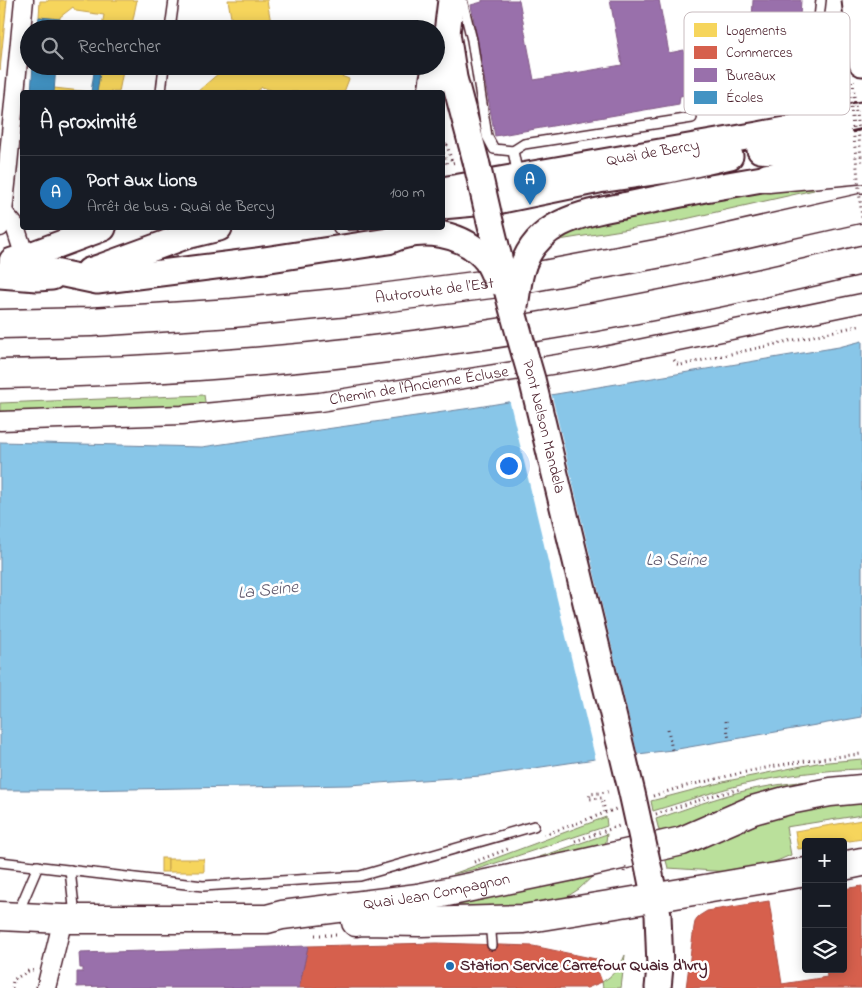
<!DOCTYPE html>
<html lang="fr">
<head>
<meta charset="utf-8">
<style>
	body { margin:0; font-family:"Indie Flower",sans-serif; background:#20242c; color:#f1f3f6 }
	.controls { position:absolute; right:15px; bottom:15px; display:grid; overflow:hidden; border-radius:5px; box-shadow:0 2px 12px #0003 }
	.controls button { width:45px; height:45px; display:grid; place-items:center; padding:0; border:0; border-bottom:1px solid #363941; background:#171b24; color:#f1f3f6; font:25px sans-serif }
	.you { position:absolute; left:508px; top:465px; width:18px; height:18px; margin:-12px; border:4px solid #fff; border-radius:50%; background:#1a73e8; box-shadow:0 0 0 8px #1a73e833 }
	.badge { display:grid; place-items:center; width:32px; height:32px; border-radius:50%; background:#1f6fb2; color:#fff; font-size:16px; font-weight:700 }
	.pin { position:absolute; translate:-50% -41px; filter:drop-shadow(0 1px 2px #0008) }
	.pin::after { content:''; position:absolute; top:26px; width:18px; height:15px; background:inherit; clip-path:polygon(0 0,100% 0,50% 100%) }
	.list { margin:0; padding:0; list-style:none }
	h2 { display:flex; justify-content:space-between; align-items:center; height:65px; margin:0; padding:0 20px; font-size:21px }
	h2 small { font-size:16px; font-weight:400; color:#9ea1a6 }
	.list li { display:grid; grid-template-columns:32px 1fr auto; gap:15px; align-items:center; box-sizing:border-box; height:75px; padding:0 20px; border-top:1px solid #363941 }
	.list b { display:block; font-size:19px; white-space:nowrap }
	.list p { margin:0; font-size:16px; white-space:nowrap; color:#9ea1a6 }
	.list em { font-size:16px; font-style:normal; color:#9ea1a6 }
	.icon { flex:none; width:28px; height:28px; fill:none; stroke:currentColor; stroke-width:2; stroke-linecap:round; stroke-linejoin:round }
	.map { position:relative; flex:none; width:862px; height:988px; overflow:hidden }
	.search { position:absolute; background:#171b24; box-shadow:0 2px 12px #0003; left:20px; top:20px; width:425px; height:55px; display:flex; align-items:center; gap:12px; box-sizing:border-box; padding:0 18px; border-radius:28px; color:#9ea1a6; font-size:19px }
	.panel { position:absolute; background:#171b24; box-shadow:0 2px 12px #0003; left:20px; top:90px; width:425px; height:140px; border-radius:5px }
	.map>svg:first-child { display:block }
	.green { fill:#bae09b; stroke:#828063 }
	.water { fill:#88c6e8; stroke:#6f839c }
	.pier { fill:#fff }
	.homes { fill:#f6d55c; stroke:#c29e4d }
	.shops { fill:#d6604d; stroke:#ac4c43 }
	.offices { fill:#9970ab; stroke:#815885 }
	.schools { fill:#4393c3; stroke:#457095 }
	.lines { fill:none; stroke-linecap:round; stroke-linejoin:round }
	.lane-casing { stroke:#4a1f2b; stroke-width:12 }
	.street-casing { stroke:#4a1f2b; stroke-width:21 }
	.secondary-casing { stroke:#4a1f2b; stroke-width:29 }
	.primary-casing { stroke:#4a1f2b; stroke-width:31 }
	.highway-casing { stroke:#4a1f2b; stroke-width:31 }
	.path { stroke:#4a1f2b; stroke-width:3; stroke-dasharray:1 4; stroke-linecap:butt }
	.lane { stroke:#fff; stroke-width:9 }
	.street { stroke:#fff; stroke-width:18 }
	.secondary { stroke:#fff; stroke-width:25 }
	.primary { stroke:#fff; stroke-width:28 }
	.highway { stroke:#fff; stroke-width:28 }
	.secondary-bridge-casing { stroke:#4a1f2b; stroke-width:29; stroke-linecap:butt }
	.path-bridge { stroke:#4a1f2b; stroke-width:3; stroke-dasharray:1 4; stroke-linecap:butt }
	.secondary-bridge { stroke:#fff; stroke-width:25 }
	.poi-dot { fill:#1f6fb2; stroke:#fff; stroke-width:2 }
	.labels { text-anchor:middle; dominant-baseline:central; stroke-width:5; stroke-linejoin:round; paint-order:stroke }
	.street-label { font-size:16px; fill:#4a1f2b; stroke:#fff }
	.poi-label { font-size:16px; font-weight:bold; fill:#4a1f2b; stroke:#fff; text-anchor:start }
	.water-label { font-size:18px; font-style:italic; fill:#60596d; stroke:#fff }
	.key { fill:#fff; stroke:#c9bcbf; stroke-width:1 }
	.key-label { font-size:14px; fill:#4a1f2b }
</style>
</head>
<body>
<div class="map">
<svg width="862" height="988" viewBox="0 0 862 988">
	<rect width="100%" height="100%" fill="#fff"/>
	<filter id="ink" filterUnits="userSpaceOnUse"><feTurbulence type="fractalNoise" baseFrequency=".02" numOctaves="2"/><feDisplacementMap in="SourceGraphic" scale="10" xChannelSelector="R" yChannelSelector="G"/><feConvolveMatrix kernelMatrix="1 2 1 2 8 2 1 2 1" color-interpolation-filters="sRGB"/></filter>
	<g filter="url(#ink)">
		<!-- green -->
		<g class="green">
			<path d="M813 180 814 190 672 222 553 241 579 228 707 200Z"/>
			<path d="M204 395 206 408 0 417V403Z"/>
			<path d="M862 759V769C823 770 783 775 745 784 714 791 683 802 653 811L651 801 727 781 817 763Z"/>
			<path d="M837 778 661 838 656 819C686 809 717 797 748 790 777 784 807 781 837 778Z"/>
			<path d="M862 801V815L786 827 791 855 765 866 730 872 668 868 665 857 678 855 707 845 741 828 772 815Z"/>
			<path d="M606 817 607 826 481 868 453 874Z"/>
			<path d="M607 834 605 849 484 876Z"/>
			<path d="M594 875 579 889 565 898 553 902 527 907 442 910V907Z"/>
			<path d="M625 955 621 988H603L602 982C614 975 620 967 625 955Z"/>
		</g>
		<!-- water -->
		<path class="water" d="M862 341V717L672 750 595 759 481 776 349 785 76 790H0V442L202 447 478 407 839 347Z"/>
		<!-- pier -->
		<path class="pier" d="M551 392 638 756 596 761 509 399Z"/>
		<!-- homes -->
		<g class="homes">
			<path d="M0 0H7L0 70Z"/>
			<path d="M49 0H137L131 29 108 28V27L102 26 104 15 76 11 73 7 60 17V19L39 17 40 1H48Z"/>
			<path d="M228 0H267L272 29H233Z"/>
			<path d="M101 66H124L119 92H97Z"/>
			<path d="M227 66H316L349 79 344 92H277L262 87 256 92H197Z"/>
			<path d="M54 88 91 92H54Z"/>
			<path d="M862 820V839L843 842H806V848L798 849 795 831Z"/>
			<rect x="161" y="858" width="7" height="14"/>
			<rect x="168" y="859" width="36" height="13"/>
		</g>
		<!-- shops -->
		<g class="shops">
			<path d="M862 886V988H686L694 927 695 922 699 916 707 911 769 901 782 984 827 977 826 969H843V889Z"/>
			<path d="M436 943 533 946 596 959 598 962 596 966 602 982 587 988H299L308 946Z"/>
		</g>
		<!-- offices -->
		<g class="offices">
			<path d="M482 0H519L534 80 622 65 610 0H659L669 53 684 50 685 54 751 43 753 0H801L797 65 789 79 778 86 773 88 760 90 757 82 754 83 735 87 734 89 731 91 727 90 726 88 710 91 709 93 707 95H704L701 92 680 96 679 104 495 136 471 5 482 2Z"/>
			<path d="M308 946 299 988H106V986L77 987V972H83V968H80L79 953Z"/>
		</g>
		<!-- schools -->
		<g class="schools">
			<path d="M39 17 60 19 59 29H37Z"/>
			<path d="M33 66H56L54 92H31Z"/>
			<path d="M95 66H101L97 92H91Z"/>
		</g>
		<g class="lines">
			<!-- lane casing -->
			<g class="lane-casing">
				<g id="lane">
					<path d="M462 0 472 40 487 136 494 149 513 151"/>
					<path d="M170 29 174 0"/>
					<path d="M161 92 164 66"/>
					<path d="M797 125 809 73 819 18 821 0"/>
					<path d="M518 176 513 151 524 144 692 118"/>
					<path d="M338 228 346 236 356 235"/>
					<path d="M0 862 203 886 360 876 534 826"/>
					<path d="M70 870 75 916"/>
					<path d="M17 915 38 866"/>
					<path d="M492 945 491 933 493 922"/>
				</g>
			</g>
			<!-- street casing -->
			<g class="street-casing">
				<g id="street">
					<path d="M3 212 15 226 25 257"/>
					<path d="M0 227 3 212 7 175 24 0"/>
					<path id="s1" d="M0 421 182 415 320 402 595 358 862 303"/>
					<path d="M46 988 63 919"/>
				</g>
			</g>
			<!-- secondary casing -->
			<g class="secondary-casing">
				<g id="secondary">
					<path d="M855 0 862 63"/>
					<path d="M447 33 454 78 477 165"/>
					<path d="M431 92 433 78 447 33 451 0"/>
					<path d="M760 150C787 153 815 145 842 140"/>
					<path id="s2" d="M442 190 758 135 834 121 862 115"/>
					<path d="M442 206 497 201 599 180 668 170 730 156"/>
					<path d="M623 206 705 189 768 178 821 160 862 143"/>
					<path d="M25 257 35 268 97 281 264 260"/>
					<path d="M12 261 25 257 103 228"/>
					<path d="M89 271 101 267 186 236 219 228"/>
					<path d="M0 275 37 278 52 277"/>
					<path d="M649 870 658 915 660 967 658 988"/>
				</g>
			</g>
			<!-- primary casing -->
			<g class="primary-casing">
				<g id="primary">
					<path d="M843 866 862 862"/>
					<path id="s3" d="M0 916 63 919H267L282 915 418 898 573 866 682 841 753 810 789 800 830 792 862 789"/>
					<path d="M356 922 362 921 420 922 523 919 628 902 806 872"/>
				</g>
			</g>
			<!-- highway casing -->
			<g class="highway-casing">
				<g id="highway">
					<path d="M768 178 862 169"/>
					<path id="s4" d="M0 324 91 322 232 313 358 301 506 282 667 252 862 208"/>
					<path d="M0 374C158 372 315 360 471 337 603 318 733 291 862 260"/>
				</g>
			</g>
			<!-- path -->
			<g class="path">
				<path d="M848 77 850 96"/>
				<path d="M853 81 854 95"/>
				<path d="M837 98H839L837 76 841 75 843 94 850 93"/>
				<path d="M833 101 835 25"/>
				<path d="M442 147 447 145 452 163 456 162"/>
				<path d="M442 148 447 165"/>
				<path d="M674 360 677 364 681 365 862 325"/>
				<path d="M726 721 729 740"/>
				<path d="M668 729 672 750"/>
				<path d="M653 796C671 790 689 785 708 781 758 768 810 759 862 754"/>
				<path d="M605 812 602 798 589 799 590 794 608 792"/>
				<path d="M656 814 715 795 741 789"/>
				<path d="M544 835 616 809"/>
				<path d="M575 841 619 826"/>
				<path d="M474 862 508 849"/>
				<path d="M315 935H339"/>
				<path d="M12 988 13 980 30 970H33"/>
			</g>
			<!-- lane -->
			<use href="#lane" class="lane"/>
			<!-- street -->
			<use href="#street" class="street"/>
			<!-- secondary -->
			<use href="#secondary" class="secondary"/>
			<!-- primary -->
			<use href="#primary" class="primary"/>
			<!-- highway -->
			<use href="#highway" class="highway"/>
			<!-- secondary-bridge casing -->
			<g class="secondary-bridge-casing">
				<g id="secondary-bridge">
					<path id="s5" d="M477 165C493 237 511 308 532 379L632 793 649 870"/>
					<path d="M264 260 388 241C421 226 464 232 487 261 491 267 494 275 497 282"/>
					<path d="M515 306C517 295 518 283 521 272 534 223 579 214 623 206"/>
				</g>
			</g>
			<!-- path-bridge -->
			<g class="path-bridge">
				<path d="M854 96 862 164"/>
				<path d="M850 97 862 219"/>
				<path d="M624 872 626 863"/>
			</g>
			<!-- secondary-bridge -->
			<use href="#secondary-bridge" class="secondary-bridge"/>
		</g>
	</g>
	<!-- markers -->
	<circle class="poi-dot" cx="450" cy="966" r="5"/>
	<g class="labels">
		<!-- street labels -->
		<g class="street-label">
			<text stroke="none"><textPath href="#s2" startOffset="214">Quai de Bercy</textPath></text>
			<text stroke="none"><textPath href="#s4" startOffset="436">Autoroute de l’Est</textPath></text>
			<text stroke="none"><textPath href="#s1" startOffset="421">Chemin de l'Ancienne Écluse</textPath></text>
			<text stroke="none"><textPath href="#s5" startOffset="270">Pont Nelson Mandela</textPath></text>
			<text stroke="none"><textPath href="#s3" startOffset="439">Quai Jean Compagnon</textPath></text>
		</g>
		<!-- poi labels -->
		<g class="poi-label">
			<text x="460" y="966">Station Service Carrefour Quais d'Ivry</text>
		</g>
		<!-- water labels -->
		<g class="water-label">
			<text x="676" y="561">La Seine</text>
			<text transform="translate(268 591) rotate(-6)">La Seine</text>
		</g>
	</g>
	<!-- legend -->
	<rect x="684" y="12" width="166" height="103" rx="8" class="key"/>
	<rect x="694" y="23" width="23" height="14" fill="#f6d55c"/>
	<rect x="694" y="46" width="23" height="13" fill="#d6604d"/>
	<rect x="694" y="68" width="23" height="14" fill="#9970ab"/>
	<rect x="694" y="91" width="23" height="13" fill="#4393c3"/>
	<g class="key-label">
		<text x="726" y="35">Logements</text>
		<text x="726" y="57">Commerces</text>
		<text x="726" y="80">Bureaux</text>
		<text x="726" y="102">Écoles</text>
	</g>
</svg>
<div class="controls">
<button>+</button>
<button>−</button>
<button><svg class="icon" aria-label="layers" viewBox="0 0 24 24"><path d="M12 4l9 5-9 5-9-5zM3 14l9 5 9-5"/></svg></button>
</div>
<div class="you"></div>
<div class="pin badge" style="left:530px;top:205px">A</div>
<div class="search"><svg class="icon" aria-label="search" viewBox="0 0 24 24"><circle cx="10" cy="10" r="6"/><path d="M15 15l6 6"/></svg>Rechercher</div>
<section class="panel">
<h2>À proximité<small></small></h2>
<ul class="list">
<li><span class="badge">A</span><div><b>Port aux Lions</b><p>Arrêt de bus · Quai de Bercy</p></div><em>100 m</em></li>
</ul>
</section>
</div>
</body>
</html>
